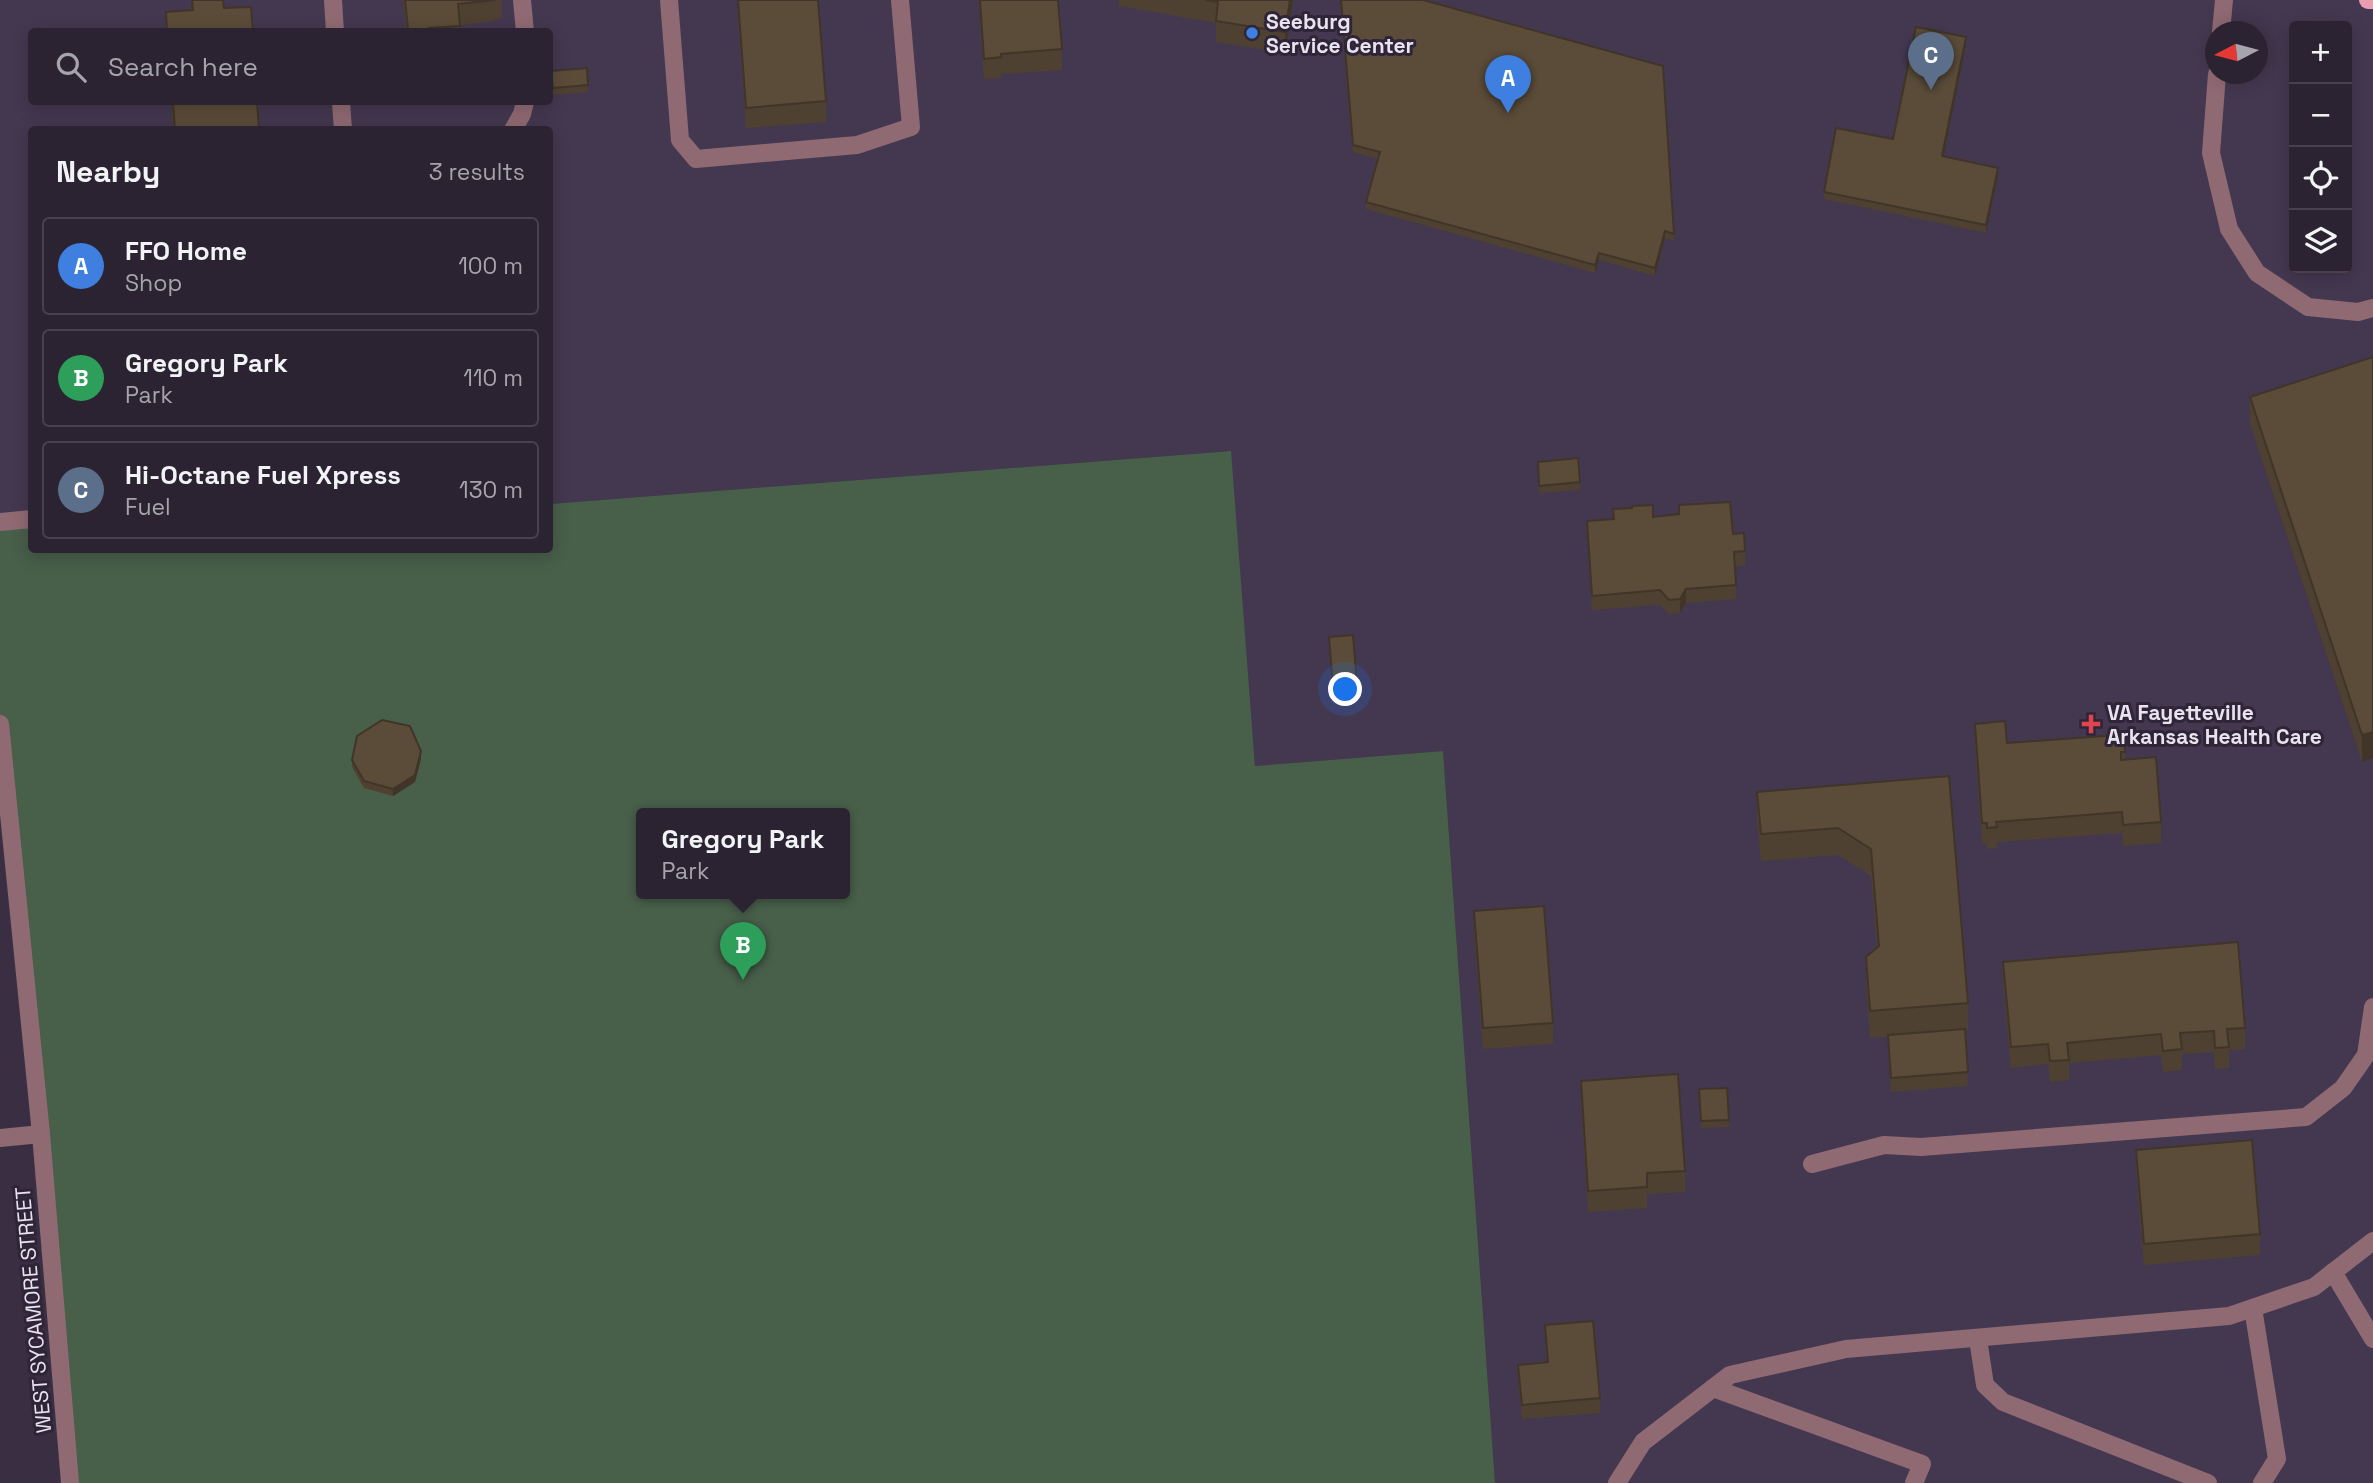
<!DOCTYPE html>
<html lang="en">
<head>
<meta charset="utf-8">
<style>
	body { margin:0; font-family:"Space Grotesk",sans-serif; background:#382f3e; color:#f1f3f6 }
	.controls { position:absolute; right:21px; top:21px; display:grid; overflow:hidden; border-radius:7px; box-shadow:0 4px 18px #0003 }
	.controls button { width:63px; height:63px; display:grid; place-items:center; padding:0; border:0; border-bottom:2px solid #48404d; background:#2c2332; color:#f1f3f6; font:35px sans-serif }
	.compass { position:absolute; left:2205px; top:21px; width:63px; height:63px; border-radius:50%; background:#2c2332; box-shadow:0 4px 18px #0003; rotate:264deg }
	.you { position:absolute; left:1346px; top:690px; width:24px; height:24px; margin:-18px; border:5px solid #fff; border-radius:50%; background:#1a73e8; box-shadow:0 0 0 10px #1a73e833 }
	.badge { display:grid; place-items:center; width:46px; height:46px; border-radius:50%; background:#bca0f2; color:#fff; font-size:23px; font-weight:700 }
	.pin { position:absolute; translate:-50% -58px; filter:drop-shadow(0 2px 4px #0008) }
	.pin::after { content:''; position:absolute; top:37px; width:24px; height:21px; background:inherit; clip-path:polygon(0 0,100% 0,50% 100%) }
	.popup { position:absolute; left:636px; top:808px; width:214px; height:91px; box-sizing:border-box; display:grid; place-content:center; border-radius:7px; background:#2c2332; filter:drop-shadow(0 2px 5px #0005); font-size:23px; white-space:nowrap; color:#a6a4ac }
	.popup b { font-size:26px; color:#f1f3f6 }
	.popup::after { content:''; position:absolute; left:50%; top:100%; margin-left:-14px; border:14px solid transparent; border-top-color:#2c2332 }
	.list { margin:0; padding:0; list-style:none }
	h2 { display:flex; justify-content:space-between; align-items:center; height:91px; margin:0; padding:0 28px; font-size:30px }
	h2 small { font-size:23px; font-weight:400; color:#a6a4ac }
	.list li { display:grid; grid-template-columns:46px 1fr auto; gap:21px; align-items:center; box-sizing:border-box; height:98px; margin:0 14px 14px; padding:0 14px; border:2px solid #48404d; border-radius:7px }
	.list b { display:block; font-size:26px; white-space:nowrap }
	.list p { margin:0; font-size:23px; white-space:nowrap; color:#a6a4ac }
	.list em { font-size:23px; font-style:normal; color:#a6a4ac }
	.icon { flex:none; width:38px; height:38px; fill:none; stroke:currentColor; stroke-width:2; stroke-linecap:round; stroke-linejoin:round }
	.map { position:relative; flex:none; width:2373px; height:1483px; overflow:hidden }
	.search { position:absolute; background:#2c2332; box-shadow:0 4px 18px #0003; left:28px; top:28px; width:525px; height:77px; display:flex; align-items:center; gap:18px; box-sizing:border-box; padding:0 24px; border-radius:7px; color:#a6a4ac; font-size:26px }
	.panel { position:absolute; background:#2c2332; box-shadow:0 4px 18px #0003; left:28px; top:126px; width:525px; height:427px; border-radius:7px }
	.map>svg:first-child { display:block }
	.built { fill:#443850; fill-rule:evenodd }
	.green { fill:#485f4a; fill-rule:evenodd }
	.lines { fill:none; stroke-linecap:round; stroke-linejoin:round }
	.minor { stroke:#906a73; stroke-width:18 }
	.major { stroke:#ea9db1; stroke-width:18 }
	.wall { fill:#4e4131 }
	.shaded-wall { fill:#403528 }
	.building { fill:#5b4c39; stroke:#403528; stroke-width:2 }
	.shop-dot { fill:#3f7fe0; stroke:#2f2538; stroke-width:2.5 }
	.health-dot { fill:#e0444e; stroke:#2f2538; stroke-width:2.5 }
	.labels { text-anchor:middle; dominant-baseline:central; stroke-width:6; stroke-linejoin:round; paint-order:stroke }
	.poi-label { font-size:21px; font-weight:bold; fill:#e9e3ef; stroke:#2f2538; text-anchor:start }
	.street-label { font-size:21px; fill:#e9e3ef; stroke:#2f2538 }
</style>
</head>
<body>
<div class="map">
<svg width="2373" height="1483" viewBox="0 0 2373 1483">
	<rect width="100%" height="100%" fill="#3a2f42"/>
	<!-- built -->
	<path class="built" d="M0 0H2373V1483H1495L1443 751 1255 766 1230 451 550 504V130H32L31 519 0 522ZM2294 26H2347V268H2294ZM32 32H550V102H32ZM2216 32H2258V74H2216Z"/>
	<!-- green -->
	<path class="green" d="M1231 451 1255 766 1443 751 1495 1483H70L0 724V522L31 519 32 550H550V504ZM642 814H844V894H642Z"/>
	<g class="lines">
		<!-- minor -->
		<g class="minor">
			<path d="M333 0 335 32"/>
			<path d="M522 0 525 32"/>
			<path d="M669 0 680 140 696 159 857 145 911 127 900 0"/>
			<path d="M2221 32 2224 0"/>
			<path d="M2217 74 2211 153 2229 229 2257 273 2308 307 2358 312 2373 308"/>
			<path d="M341 102 343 130"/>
			<path d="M513 130 522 114 525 102"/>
			<path d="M0 522 32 519"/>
			<path d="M0 724 41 1134 70 1483"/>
			<path d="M0 1138 41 1134"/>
			<path d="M1812 1164 1884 1145 1921 1147 2306 1117 2343 1088 2366 1055 2373 1007"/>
			<path d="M2333 1272 2373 1339"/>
			<path d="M2253 1308 2277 1459 2262 1483"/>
			<path d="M1978 1339 1985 1385 2003 1402 2208 1483"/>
			<path d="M1713 1388 1922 1464 1914 1483"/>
			<path d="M1617 1483 1643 1442 1730 1375 1846 1349 2229 1316 2314 1287 2373 1241"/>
		</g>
		<!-- major -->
		<path class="major" d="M2368 0H2373"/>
	</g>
	<!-- wall -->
	<g class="wall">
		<path d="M403 0H502V18L495 19V21L460 25V32H406Z"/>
		<path d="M737 0H818L826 101V122L746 128Z"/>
		<path d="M979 0H1058L1062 49V70L1001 74V78L984 79Z"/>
		<path d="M1119 0H1293L1285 53 1216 42V23L1119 6Z"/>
		<path d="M1340 0H1423L1674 234V241L1665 238 1655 276 1599 260 1595 273 1366 209V202L1378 159 1353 152Z"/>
		<path d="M1966 44 1943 157 1998 175 1986 233 1824 199V192L1893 139Z"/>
		<path d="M587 68 588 92 553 95 551 71Z"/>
		<path d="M171 102H257L259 130H173Z"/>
		<path d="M2373 357V758L2362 762 2250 424V397Z"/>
		<path d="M1538 462 1580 482V490L1539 493Z"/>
		<path d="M1613 509 1653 517 1733 534 1745 551V565L1735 567 1736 599 1686 603 1680 613 1669 614 1660 605 1592 610 1587 536V521L1613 520Z"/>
		<path d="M1329 637 1357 685V692L1333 694Z"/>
		<path d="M1975 724 2007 743 2125 752V759L2161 822V843L2123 846 2122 833 1997 842V848L1987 849V844H1982L1975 745Z"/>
		<path d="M421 759 415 782 393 796 364 788 352 767V760Z"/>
		<path d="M1949 776 1968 1003V1030H1965L1968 1086 1891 1092 1888 1037 1870 1038 1866 984V957L1877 948 1871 876 1838 855 1761 861 1757 819V792Z"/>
		<path d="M1474 911 1553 1023V1044L1483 1049 1474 932Z"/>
		<path d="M2003 962 2245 1028V1049L2229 1050V1068L2215 1069 2214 1052 2182 1054V1070L2163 1072 2161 1055 2069 1063V1080L2050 1082 2048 1064 2011 1068 2003 983Z"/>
		<path d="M1581 1081 1685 1171V1192L1647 1194V1208L1588 1212 1581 1102Z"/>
		<path d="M1727 1088 1729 1127 1701 1128 1699 1089Z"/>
		<path d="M2136 1150 2260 1234V1255L2144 1265 2136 1170Z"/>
		<path d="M1545 1325 1600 1398V1413L1522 1419 1518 1379V1365L1547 1362Z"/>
	</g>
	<!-- shaded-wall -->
	<g class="shaded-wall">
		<path d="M1290 0H1293L1285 53V32Z"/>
		<path d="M1966 37V44L1942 164V156Z"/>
		<path d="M1998 168V175L1986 233V225Z"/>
		<path d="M1665 231V238L1655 276V268Z"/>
		<path d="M1599 253V260L1595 273V265Z"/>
		<path d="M1686 589V603L1680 613V599Z"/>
		<path d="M2373 732V758L2362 762V735Z"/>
		<path d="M421 751V759L415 782 393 796V789Z"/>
	</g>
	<!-- building -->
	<g class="building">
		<path d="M192 0H223L224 8 251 7 253 32H167L166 12 193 10Z"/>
		<path d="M405 0H495L458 4 460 26 429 28V32H414L413 29H408Z"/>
		<path d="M738 0H818L826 101 746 108Z"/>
		<path d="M980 0H1058L1062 49 1001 54V57L984 59Z"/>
		<path d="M1205 0H1290L1285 32 1216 21 1218 2Z"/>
		<path d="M1341 0H1423L1663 66 1674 234 1665 231 1655 268 1599 253 1595 265 1366 202 1380 152 1353 145Z"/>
		<path d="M1916 27 1966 37 1942 156 1998 168 1986 225 1824 192 1836 128 1893 139Z"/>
		<path d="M587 68 588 85 553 88 551 71Z"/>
		<path d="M173 102H257L259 130H175Z"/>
		<path d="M2373 357V732L2362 735 2250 397Z"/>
		<path d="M1578 458 1580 482 1539 486 1538 462Z"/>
		<path d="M1730 502 1733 534 1744 533 1745 551 1734 552 1736 585 1686 589 1680 599 1669 600 1660 590 1592 596 1587 521 1614 519 1613 509 1632 508V506L1653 505V517L1679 514V505Z"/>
		<path d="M1353 635 1357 685 1333 687 1329 637Z"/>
		<path d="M382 720 410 726 421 751 415 775 393 789 364 781 352 760 357 736Z"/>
		<path d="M2005 721 2007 743 2119 735 2124 736 2125 752H2121V760L2156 757 2161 822 2123 825 2122 812 1996 822 1997 827 1987 828V823H1982L1975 724Z"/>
		<path d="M1949 776 1968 1003 1870 1011 1866 957 1879 946 1871 849 1838 828 1761 834 1757 792Z"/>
		<path d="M1544 906 1553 1023 1483 1028 1474 911Z"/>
		<path d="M2238 942 2245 1028 2227 1029 2229 1047 2215 1048 2214 1031 2180 1033 2182 1049 2163 1051 2161 1034 2067 1043 2069 1060 2050 1061 2048 1044 2011 1047 2003 962Z"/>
		<path d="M1965 1029 1968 1072 1891 1078 1888 1035Z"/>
		<path d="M1678 1074 1685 1171 1647 1173V1187L1588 1191 1581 1081Z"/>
		<path d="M1727 1088 1729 1120 1701 1121 1699 1089Z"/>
		<path d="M2252 1140 2260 1234 2144 1244 2136 1150Z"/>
		<path d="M1593 1321 1600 1398 1522 1405 1518 1365 1548 1362 1545 1325Z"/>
	</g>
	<!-- markers -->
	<circle class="shop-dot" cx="1252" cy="33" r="7"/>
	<path class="health-dot" d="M2087.5 713.5h7v7h7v7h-7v7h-7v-7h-7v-7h7z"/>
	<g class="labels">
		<!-- poi labels -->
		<g class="poi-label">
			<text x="1266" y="21">Seeburg<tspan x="1266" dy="24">Service Center</tspan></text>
			<text x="2107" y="712">VA Fayetteville<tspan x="2107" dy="24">Arkansas Health Care</tspan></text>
		</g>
		<!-- street labels -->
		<g class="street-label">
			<text transform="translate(33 1310) rotate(-95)">WEST SYCAMORE STREET</text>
		</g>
	</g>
</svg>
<div class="controls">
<button>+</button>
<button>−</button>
<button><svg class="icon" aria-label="locate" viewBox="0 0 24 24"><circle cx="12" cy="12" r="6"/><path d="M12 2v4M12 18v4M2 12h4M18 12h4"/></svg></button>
<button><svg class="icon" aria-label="layers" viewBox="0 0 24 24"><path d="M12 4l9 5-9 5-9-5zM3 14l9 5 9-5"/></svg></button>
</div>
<svg class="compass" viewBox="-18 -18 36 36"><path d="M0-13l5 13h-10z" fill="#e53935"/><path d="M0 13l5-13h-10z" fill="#a6a4ac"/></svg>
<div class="you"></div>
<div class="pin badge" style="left:1508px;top:113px;background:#3f7fe0">A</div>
<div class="pin badge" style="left:743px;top:980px;background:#2e9e5b">B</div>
<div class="popup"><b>Gregory Park</b>Park</div>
<div class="pin badge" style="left:1931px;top:90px;background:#5c6f8a">C</div>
<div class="search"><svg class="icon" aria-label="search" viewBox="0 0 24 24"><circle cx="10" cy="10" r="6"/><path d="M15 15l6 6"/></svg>Search here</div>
<section class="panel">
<h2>Nearby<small>3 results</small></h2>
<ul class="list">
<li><span class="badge" style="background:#3f7fe0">A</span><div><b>FFO Home</b><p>Shop</p></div><em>100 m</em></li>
<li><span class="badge" style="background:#2e9e5b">B</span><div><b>Gregory Park</b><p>Park</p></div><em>110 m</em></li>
<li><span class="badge" style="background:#5c6f8a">C</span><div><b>Hi-Octane Fuel Xpress</b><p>Fuel</p></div><em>130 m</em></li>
</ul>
</section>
</div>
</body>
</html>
